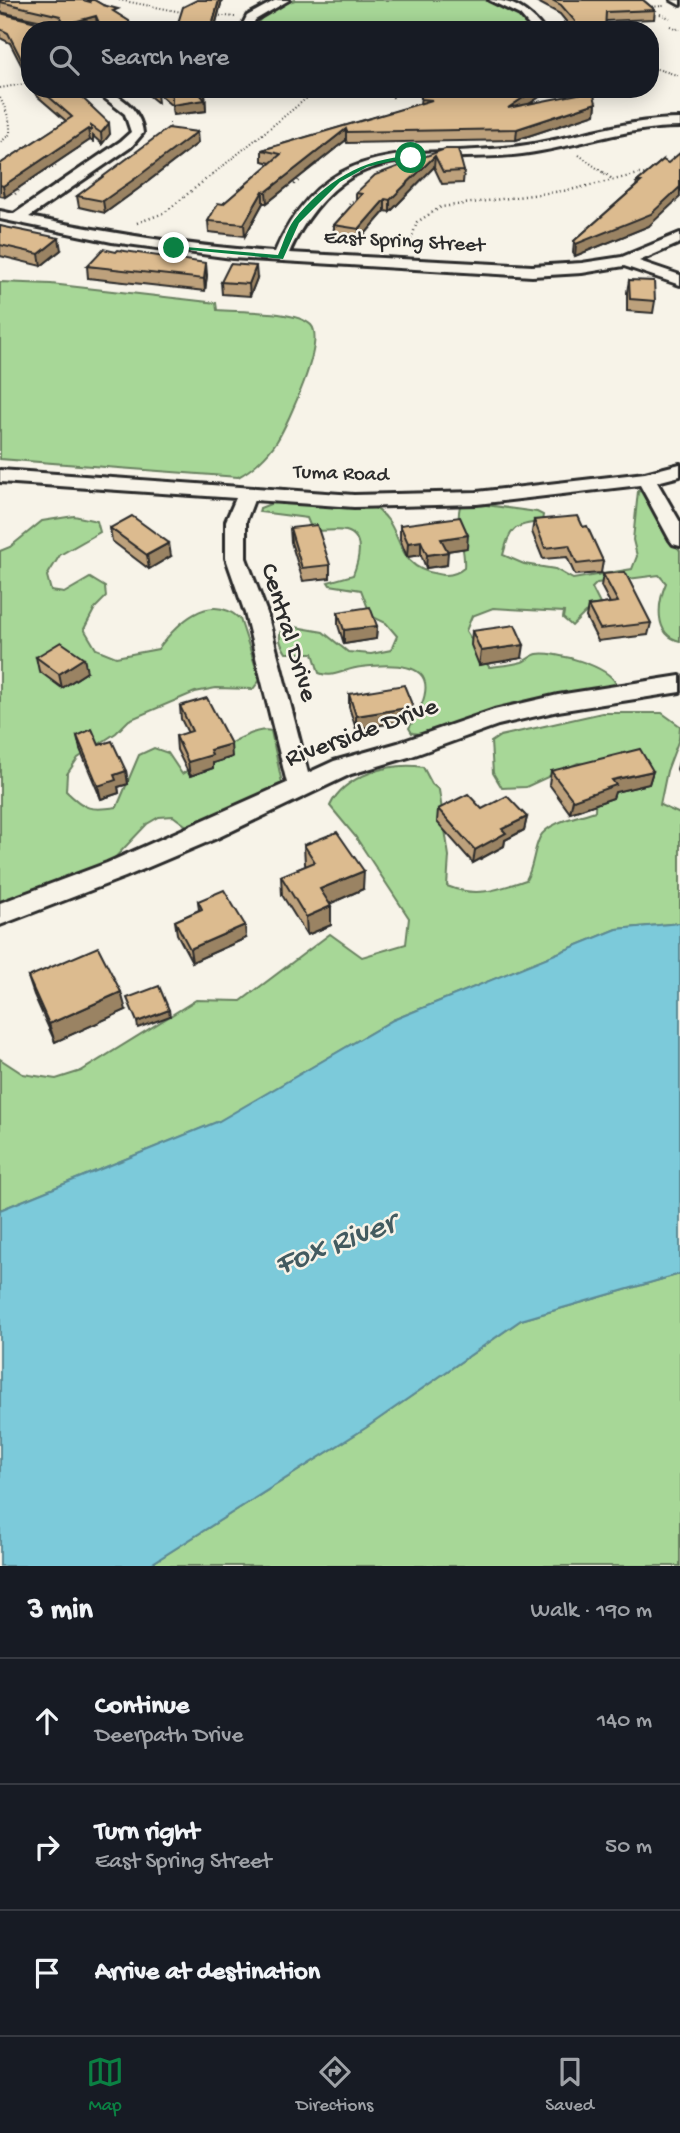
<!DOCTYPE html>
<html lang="en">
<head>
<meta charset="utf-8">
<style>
	body { margin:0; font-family:"Gochi Hand",sans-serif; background:#242831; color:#f1f3f6 }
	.stop { position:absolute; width:21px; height:21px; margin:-16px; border:5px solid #0b8043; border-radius:50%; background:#fff }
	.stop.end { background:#0b8043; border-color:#fff; box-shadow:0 2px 7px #0008 }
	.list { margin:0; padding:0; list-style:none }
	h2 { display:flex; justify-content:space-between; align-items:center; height:91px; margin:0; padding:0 28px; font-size:30px }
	h2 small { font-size:23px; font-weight:400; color:#9ea1a6 }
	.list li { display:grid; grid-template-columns:46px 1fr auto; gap:21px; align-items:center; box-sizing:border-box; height:126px; padding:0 28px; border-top:2px solid #363941 }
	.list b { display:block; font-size:26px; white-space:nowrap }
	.list p { margin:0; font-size:23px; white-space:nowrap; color:#9ea1a6 }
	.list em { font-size:23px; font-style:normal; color:#9ea1a6 }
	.icon { flex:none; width:38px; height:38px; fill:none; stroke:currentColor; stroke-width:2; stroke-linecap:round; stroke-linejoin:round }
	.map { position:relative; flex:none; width:680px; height:1566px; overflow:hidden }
	.search { position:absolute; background:#171b24; box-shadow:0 4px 18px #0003; left:21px; right:21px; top:21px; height:77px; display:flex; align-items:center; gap:18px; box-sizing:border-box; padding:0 24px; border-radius:28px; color:#9ea1a6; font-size:26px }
	.sheet { height:469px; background:#171b24 }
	nav { display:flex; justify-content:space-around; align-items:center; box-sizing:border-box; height:98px; border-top:2px solid #363941; background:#171b24; font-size:19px; color:#9ea1a6 }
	nav a { display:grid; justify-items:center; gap:4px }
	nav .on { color:#0b8043 }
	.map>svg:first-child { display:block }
	.green { fill:#a7d797; stroke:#698161; stroke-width:2 }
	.water { fill:#7ccada; stroke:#5c8a94; stroke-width:2 }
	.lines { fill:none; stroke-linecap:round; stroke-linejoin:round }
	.minor-casing { stroke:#2b2b2b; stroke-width:6 }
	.path-far1 { stroke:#2b2b2b; stroke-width:2; stroke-dasharray:1 2.5; stroke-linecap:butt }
	.path { stroke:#2b2b2b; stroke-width:2.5; stroke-dasharray:1 3.5; stroke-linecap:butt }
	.minor { fill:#f7f3e8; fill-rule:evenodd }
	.wall { fill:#bda17b; stroke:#2b2b2b; stroke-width:2 }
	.shaded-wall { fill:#9a8364; stroke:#2b2b2b; stroke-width:2 }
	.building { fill:#dcbb8f; stroke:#2b2b2b; stroke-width:2 }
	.route { fill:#0b8043 }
	.labels { text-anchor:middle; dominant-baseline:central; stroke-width:5; stroke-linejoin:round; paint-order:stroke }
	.far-street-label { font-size:21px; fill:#2b2b2b; stroke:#f7f3e8 }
	.street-label { font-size:26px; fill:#2b2b2b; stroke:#f7f3e8 }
	.near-water-label { font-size:33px; font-style:italic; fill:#435b60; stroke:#f7f3e8 }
</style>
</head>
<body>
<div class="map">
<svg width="680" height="1566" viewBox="0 0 680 1566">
	<rect width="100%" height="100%" fill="#f7f3e8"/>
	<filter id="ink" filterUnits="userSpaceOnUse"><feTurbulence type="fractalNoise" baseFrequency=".0143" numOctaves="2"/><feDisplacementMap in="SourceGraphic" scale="14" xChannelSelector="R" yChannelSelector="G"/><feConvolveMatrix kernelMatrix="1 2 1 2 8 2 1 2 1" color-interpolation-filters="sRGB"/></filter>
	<g filter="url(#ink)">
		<!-- green -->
		<g class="green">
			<path d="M295 0H485L515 12 526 21 531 30H254C260 13 279 5 295 0Z"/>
			<path d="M0 282 51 284 200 301 216 303 217 310C239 312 296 310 311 325 326 341 288 423 277 441 268 455 252 470 238 477L0 459Z"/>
			<path d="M638 491 645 492 651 497 680 551V641C653 635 658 602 666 583L659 575 597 583 592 588 600 604 598 609 585 613 572 626 563 618 564 612 493 608 472 616 466 631 489 667C499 666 512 665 522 662 527 660 532 655 537 654 555 651 609 666 616 684L613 690 508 708 421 734 412 733 409 728C446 671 417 660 361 667 346 668 334 679 319 673L313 653H286C281 645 278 639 281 630L290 626 323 632 348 652 371 654 391 650 397 636 386 623 371 616 361 590 330 585 328 582 353 575C358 562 366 536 346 531 335 529 322 532 312 530L307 518 259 512 260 508 278 501 369 505C408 522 388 567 438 574 447 576 457 574 464 568 466 548 455 526 460 506L479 504 537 512 543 515 542 522C513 524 510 529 503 555L524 564 555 569 573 579 632 569 637 556 633 540Z"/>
			<path d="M74 516 97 521 100 532 60 555 47 576 51 591 64 593 90 578 105 587 106 597 95 608 84 629 96 649 116 657 158 649C176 625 209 590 240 619L260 680 253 689 216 688 195 692 129 720 116 733 78 758 67 774 66 791C85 810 91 811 117 807L139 755 154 748 168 753 182 774C202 762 250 725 271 731L282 783 278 790 192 830 173 816 159 817 147 824 109 864 0 904V551L10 547 42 521Z"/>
			<path d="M602 713H662L680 726 679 739 667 771 660 805 680 814V923L617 929 393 1020 220 1121 0 1210V1059L23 1074 56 1079 81 1071 196 1000 241 1001 330 934 362 957 406 944 409 918 355 836 330 806C344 775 391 762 423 767L432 784 439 790 449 856 447 886C477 898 496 890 526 880 534 866 533 851 540 837 549 821 579 817 595 811L597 765 578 763 526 787 502 788 493 773 491 742 500 736Z"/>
			<path d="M680 1274V1566H148L367 1427 521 1320Z"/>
		</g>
		<!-- water -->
		<path class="water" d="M680 923V1274L521 1320 367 1427 148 1566H0V1210L219 1121 393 1020 617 929Z"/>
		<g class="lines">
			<!-- minor casing -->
			<g class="minor-casing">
				<g id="minor">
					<path d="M276 0H289L255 20 251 30H240L247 16Z"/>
					<path d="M489 0C513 0 529 11 544 30H533L520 15Z"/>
					<path d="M671 0H680V5Z"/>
					<path d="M93 89C116 89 141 109 143 133L131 147 29 217C110 233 192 247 275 252 329 128 421 162 527 145 579 137 627 119 680 119V127C625 127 576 147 522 154 471 161 399 150 353 176 325 192 302 223 289 253L532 266 582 263 622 257 680 233V243L639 261 680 275V285L624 266 582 273 532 276 232 258 112 242 0 219V211L14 214 121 141 131 132 125 114Z"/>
					<path d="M680 464V476L657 482 680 522V546L673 544 670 540 640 485 477 504 354 507 254 500 246 521V558L267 613 308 773 334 761 398 743 494 710 558 695 680 676V692L558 711 498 725 412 756 351 774 217 838 125 877 0 925V903L107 863 287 783 245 613 226 558V521L236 498 0 482V470L354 495 477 492 645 473Z"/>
				</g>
			</g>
			<!-- path-far1 -->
			<g class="path-far1">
				<path d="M119 0 187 13"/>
				<path d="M645 7 664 6"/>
				<path d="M660 14 670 18"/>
				<path d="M213 15 235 17"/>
				<path d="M563 22 572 26"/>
				<path d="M670 26 680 30"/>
				<path d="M92 28 94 30"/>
				<path d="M650 67 680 76"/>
				<path d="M0 88 30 83"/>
				<path d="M139 91 149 94"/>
				<path d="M337 94 355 92"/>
				<path d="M0 98C6 110 11 120 10 134L0 143"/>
				<path d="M393 98 392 95 400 94"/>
				<path d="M170 123V128L174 130"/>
				<path d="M70 151 81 148"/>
				<path d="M579 155 605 174"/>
				<path d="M309 165H316L320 161"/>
				<path d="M39 173 56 166"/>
				<path d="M213 174 318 89"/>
			</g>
			<!-- path -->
			<g class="path">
				<path d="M603 172 612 179"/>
				<path d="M285 183 294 184 300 180"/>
				<path d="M15 194 21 188 17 186"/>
				<path d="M353 201 348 206 353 209"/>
				<path d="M137 223 164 213 215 172"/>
				<path d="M334 225 332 228 339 230"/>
				<path d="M408 248 417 222 441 207 570 190 639 174 652 175"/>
			</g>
			<!-- minor -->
			<use href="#minor" class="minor"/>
		</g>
		<!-- wall -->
		<g class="wall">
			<path d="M0 0 88 1V0H94L119 15 131 30H99L97 25 81 30H30V82L10 43 0 38V13L40 23 47 22 0 12Z"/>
			<path d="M197 0H222L214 30H179L178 23Z"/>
			<path d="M534 0H643L655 10 654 19 606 21 605 30H573L560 14Z"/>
			<path d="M33 89H73L110 134 102 144 93 136V142L90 140 5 197 0 196V164L66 121 36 95Z"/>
			<path d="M141 89H202L205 93 206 111 173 115 172 106 157 93 158 103Z"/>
			<path d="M447 89H551L529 104 596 103 595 114 516 140 347 143 346 140 267 203H263L245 236 209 232 208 221 223 204 271 163 262 161V150L420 104 421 96Z"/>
			<path d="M198 143 138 189 105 213 79 207 77 196Z"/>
			<path d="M445 149 464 171 463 183 442 184 434 167 390 212 385 211 359 241 334 236V225L356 201V193Z"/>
			<path d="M663 160 649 226 575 256 573 253 574 241 636 186 637 182Z"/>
			<path d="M0 226 61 250 41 266 0 256Z"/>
			<path d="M87 266 207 275 205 291 88 278Z"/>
			<path d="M257 278 250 296 222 294 221 282Z"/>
			<path d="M629 280 655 301 653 313 627 311V292Z"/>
			<path d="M534 520 583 527 603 561 601 573 575 575 567 557 543 559 532 532Z"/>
			<path d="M400 525 467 548 447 551V565L426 568 421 555 407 557 400 539Z"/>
			<path d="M110 528 171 556 149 569 112 541Z"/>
			<path d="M290 528 330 565V578L303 581 291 542Z"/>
			<path d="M603 574 651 623 648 635 598 641 586 617 588 606 610 603 601 586Z"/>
			<path d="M338 612 377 626 376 639 344 644 338 625Z"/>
			<path d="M472 631 522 658 479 665 471 645Z"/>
			<path d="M36 657 87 672 62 688 39 671Z"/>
			<path d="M349 694 412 720 356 729 349 707Z"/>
			<path d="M180 706 232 757 213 763V768L190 776 177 750 176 736 188 733 181 719Z"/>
			<path d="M77 736 99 745 126 771 128 784 118 787 119 793 101 799 80 749Z"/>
			<path d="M680 758V776L677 769Z"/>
			<path d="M551 771H653L649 784 615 792 613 798 570 813 549 784Z"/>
			<path d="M438 809H482L527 817 524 830 505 840 504 846 473 863 437 822Z"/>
			<path d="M304 845 363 889 329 904 331 906V925L307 935 282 895 281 876 306 866 305 864Z"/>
			<path d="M198 901 246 938 192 962 177 934 175 921 199 910Z"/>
			<path d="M28 977 126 1010 55 1042 34 995Z"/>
		</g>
		<!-- shaded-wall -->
		<g class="shaded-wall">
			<path d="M219 0H222L214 30 212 26Z"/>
			<path d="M96 16 97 25 81 30H44Z"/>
			<path d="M536 89H551L507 119 508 108Z"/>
			<path d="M205 93 206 111 173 115 172 105 200 94Z"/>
			<path d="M596 103 595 114 516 140 517 129Z"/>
			<path d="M109 123 110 134 102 144 101 133Z"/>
			<path d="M88 129 90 140 5 197 3 186Z"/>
			<path d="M346 129V140L267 203 266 192Z"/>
			<path d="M197 132 198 143 138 189 105 213 103 201Z"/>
			<path d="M435 156 434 167 390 212V200Z"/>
			<path d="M680 187V197L649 226 575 256 576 244Z"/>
			<path d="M263 191V203L245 236 244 224Z"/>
			<path d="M385 199V211L359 241V229Z"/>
			<path d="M59 238 61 250 41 266 39 254Z"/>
			<path d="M206 263 207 275 205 291 204 279Z"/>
			<path d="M256 266 257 278 250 296 249 284Z"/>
			<path d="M468 535 467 548 440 552 441 539Z"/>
			<path d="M421 541V555L407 557 408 543Z"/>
			<path d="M169 543 171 556 149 569 147 555Z"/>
			<path d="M448 552 447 565 426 568 427 555Z"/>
			<path d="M377 626 376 639 344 644V630Z"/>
			<path d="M524 645 522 658 479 665 481 651Z"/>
			<path d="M84 658 87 672 62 688 59 674Z"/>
			<path d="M413 707 412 720 356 729V716Z"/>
			<path d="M231 744 232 757 213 763V768L190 776 188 762 210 750Z"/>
			<path d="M126 771 128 784 118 787 119 793 101 799 98 786 114 775Z"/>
			<path d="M653 771 649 784 615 792 613 798 570 813 573 800 612 780Z"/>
			<path d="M527 817 524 830 505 840 504 846 473 863 475 850 502 829Z"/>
			<path d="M364 871 363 889 320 908V889Z"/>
			<path d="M331 906V925L307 935 306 917Z"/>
			<path d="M245 925 246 938 192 962 190 949Z"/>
			<path d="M121 992 126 1010 55 1042 49 1024Z"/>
			<path d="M169 1010 170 1016 138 1028 137 1022Z"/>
		</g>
		<!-- building -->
		<g class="building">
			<path d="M0 0H83L90 2 89 0H94L103 5 118 9 113 11 129 21 131 30H102L96 16 44 30H30V76L8 33 0 29V13L40 23 63 21 60 16 0 2Z"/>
			<path d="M197 0H219L212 26 214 30H183L185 23H178L183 7Z"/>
			<path d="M552 0H643L655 10 606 12 605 30H574L575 21 561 5Z"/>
			<path d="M40 89H73L109 123 101 133 91 126V131L88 129 3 186 0 185V164L72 117Z"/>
			<path d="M163 89H202L205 93 200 94 205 100 172 105V96Z"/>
			<path d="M447 89H536L508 108 593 91 596 103 517 129 347 132 346 129 266 192 263 191 244 224 208 221 218 203 223 204 281 154 262 150 432 100 421 99V96Z"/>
			<path d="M168 128 197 132 136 178 103 201 77 196Z"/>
			<path d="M445 149H458L464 171 443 172 435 156 390 200 385 199 359 229 334 225 362 194 356 193 375 175Z"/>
			<path d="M680 153V187L651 214 576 244 574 241 641 182H637L663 160 668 163Z"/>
			<path d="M0 226 59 238 39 254 0 245Z"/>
			<path d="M103 249 116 252 118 250 206 263 204 279 87 266Z"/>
			<path d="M230 264 256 266 249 284 221 282Z"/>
			<path d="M629 280 654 281 655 301 630 299Z"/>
			<path d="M132 516 169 543 147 555 110 528Z"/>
			<path d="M578 516 583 527 587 526 603 561 577 564 569 545 545 548 534 520Z"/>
			<path d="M460 517 468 535 441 539 448 552 427 555 421 541 408 543 400 525Z"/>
			<path d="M317 525 330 565 302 568 290 528Z"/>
			<path d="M625 572 651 623 600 629 588 606 618 602 603 574Z"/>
			<path d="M370 607 377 626 344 630 338 612Z"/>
			<path d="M515 625 524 645 481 651 472 631Z"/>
			<path d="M61 642 84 658 59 674 36 657Z"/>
			<path d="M404 685 413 707 356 716 349 694Z"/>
			<path d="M207 698 231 744 210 750 212 755 188 762 176 736 192 731 180 706Z"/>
			<path d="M92 729 99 745 112 741 126 771 114 775 116 780 98 786 77 736Z"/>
			<path d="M640 749 653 771 612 780 616 785 573 800 551 771Z"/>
			<path d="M468 794 482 809 507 796 527 817 502 829 506 833 475 850 438 809Z"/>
			<path d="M337 832 364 871 320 889 331 906 306 917 281 876 315 862 304 845Z"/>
			<path d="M224 890 245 925 190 949 175 921 202 909 198 901Z"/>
			<path d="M98 947 121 992 49 1024 28 977Z"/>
			<path d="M159 986 169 1010 137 1022 127 998Z"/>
		</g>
	</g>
	<!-- route -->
	<path class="route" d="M411 156 413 159 392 161 367 167 340 182 299 223 283 259 170 248 174 246 278 255C283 244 287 229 294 220 324 182 363 158 411 156Z"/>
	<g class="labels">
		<!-- far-street labels -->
		<g class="far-street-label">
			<text transform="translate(404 243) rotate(3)">East Spring Street</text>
			<text transform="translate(341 475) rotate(2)">Tuma Road</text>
		</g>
		<!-- street labels -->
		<g class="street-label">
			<text transform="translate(287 633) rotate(73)">Central Drive</text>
			<text transform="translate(362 734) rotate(-20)">Riverside Drive</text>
		</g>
		<!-- near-water labels -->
		<g class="near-water-label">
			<text transform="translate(336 1246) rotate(-21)">Fox River</text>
		</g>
	</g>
</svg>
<div class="stop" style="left:411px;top:158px"></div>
<div class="stop end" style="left:174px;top:248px"></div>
<div class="search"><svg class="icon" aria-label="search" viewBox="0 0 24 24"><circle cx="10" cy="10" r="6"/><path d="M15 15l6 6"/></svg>Search here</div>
</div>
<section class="sheet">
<h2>3 min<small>Walk · 190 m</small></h2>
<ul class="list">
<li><svg class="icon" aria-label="ahead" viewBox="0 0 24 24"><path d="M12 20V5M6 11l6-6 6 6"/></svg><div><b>Continue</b><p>Deerpath Drive</p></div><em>140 m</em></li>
<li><svg class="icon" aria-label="right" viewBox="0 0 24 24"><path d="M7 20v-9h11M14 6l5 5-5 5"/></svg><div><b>Turn right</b><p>East Spring Street</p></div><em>50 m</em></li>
<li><svg class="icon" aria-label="arrive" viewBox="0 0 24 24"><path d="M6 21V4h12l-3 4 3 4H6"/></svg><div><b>Arrive at destination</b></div></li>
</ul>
</section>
<nav>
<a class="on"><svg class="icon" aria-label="map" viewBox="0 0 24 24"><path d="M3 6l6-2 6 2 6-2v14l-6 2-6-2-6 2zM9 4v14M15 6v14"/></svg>Map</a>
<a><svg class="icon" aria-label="directions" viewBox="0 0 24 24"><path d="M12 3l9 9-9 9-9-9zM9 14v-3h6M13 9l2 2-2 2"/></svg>Directions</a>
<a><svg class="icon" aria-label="saved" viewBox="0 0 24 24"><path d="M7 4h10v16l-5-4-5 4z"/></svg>Saved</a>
</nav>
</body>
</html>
